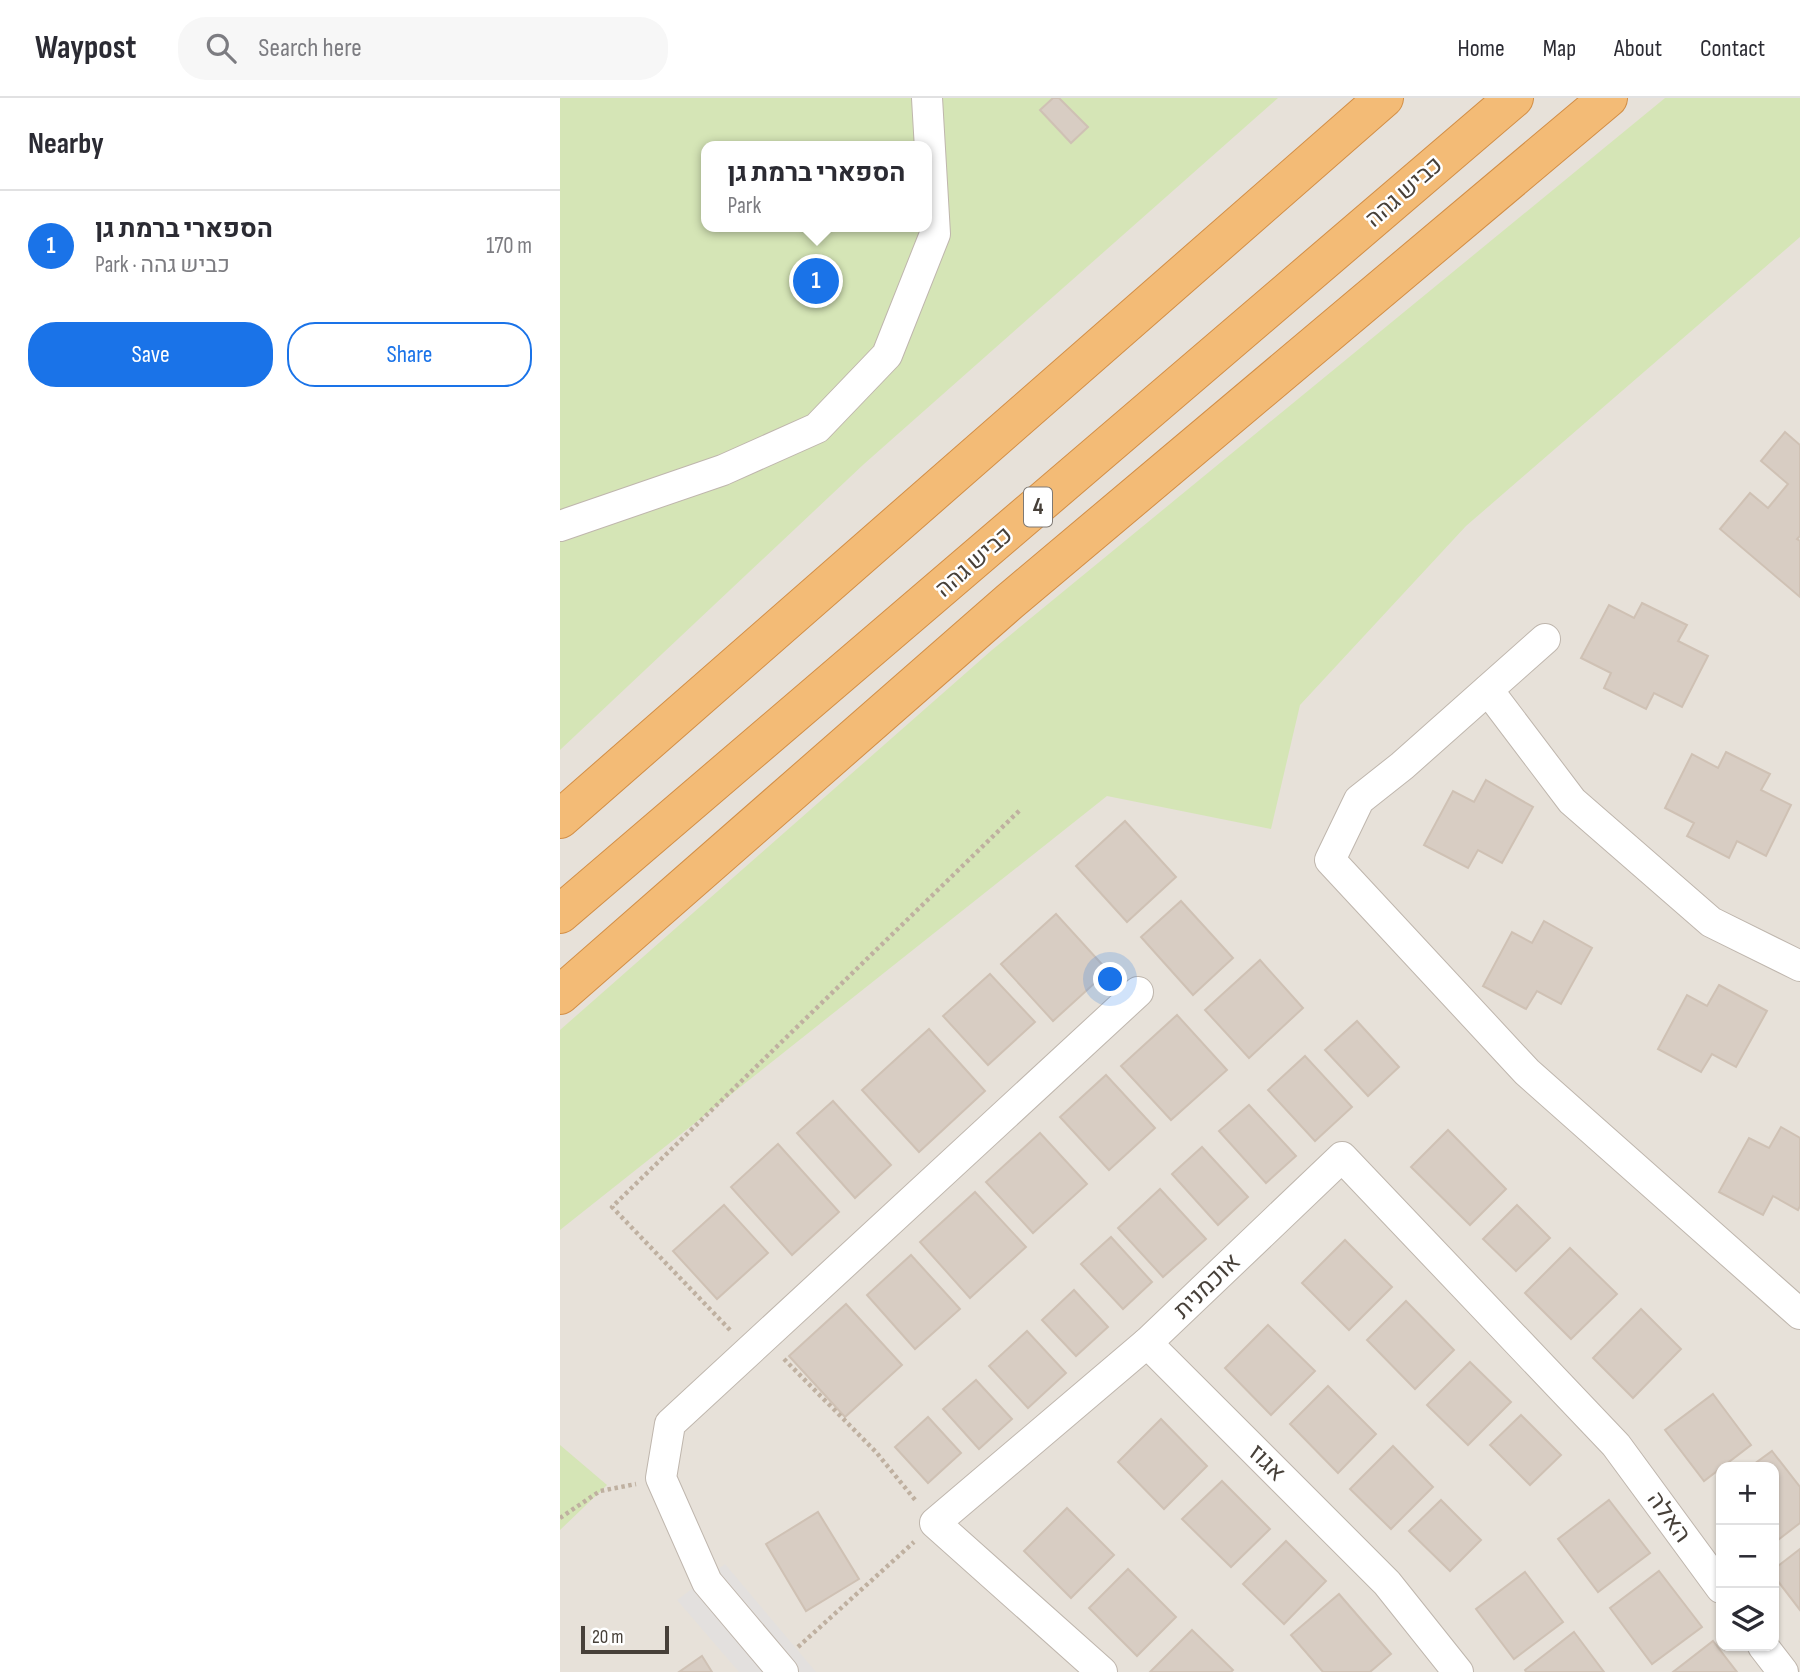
<!DOCTYPE html>
<html lang="en">
<head>
<meta charset="utf-8">
<style>
	body { margin:0; font-family:"Sofia Sans Condensed",Heebo,sans-serif; background:#f7f7f7; color:#2b2b33 }
	.controls { position:absolute; right:21px; bottom:21px; display:grid; overflow:hidden; border-radius:14px; box-shadow:0 2px 5px #0004 }
	.controls button { width:63px; height:63px; display:grid; place-items:center; padding:0; border:0; border-bottom:2px solid #e1e1e2; background:#fff; color:#2b2b33; font:35px sans-serif }
	.scale { position:absolute; left:21px; bottom:18px; width:88px; box-sizing:border-box; padding-left:7px; border:4px solid #474039; border-top:0; font-size:19px; line-height:24px; white-space:nowrap; color:#474039; -webkit-text-stroke:5px #fff; paint-order:stroke }
	.you { position:absolute; left:551px; top:882px; width:24px; height:24px; margin:-18px; border:5px solid #fff; border-radius:50%; background:#1a73e8; box-shadow:0 0 0 10px #1a73e833 }
	.badge { display:grid; place-items:center; width:46px; height:46px; border-radius:50%; background:#1a73e8; color:#fff; font-size:23px; font-weight:700 }
	.pin { position:absolute; translate:-50% -50%; border:4px solid #fff; box-shadow:0 2px 7px #0006 }
	.popup { position:absolute; left:141px; top:43px; width:231px; height:91px; box-sizing:border-box; display:grid; place-content:center; border-radius:14px; background:#fff; filter:drop-shadow(0 2px 5px #0005); font-size:23px; white-space:nowrap; color:#7c7c81 }
	.popup b { font-size:26px; color:#2b2b33 }
	.popup::after { content:''; position:absolute; left:50%; top:100%; margin-left:-14px; border:14px solid transparent; border-top-color:#fff }
	.list { margin:0; padding:0; list-style:none }
	h2 { display:flex; justify-content:space-between; align-items:center; height:91px; margin:0; padding:0 28px; font-size:30px }
	h2 small { font-size:23px; font-weight:400; color:#7c7c81 }
	.list li { display:grid; grid-template-columns:46px 1fr auto; gap:21px; align-items:center; box-sizing:border-box; height:112px; padding:0 28px; border-top:2px solid #e1e1e2 }
	.list b { display:block; font-size:26px; white-space:nowrap }
	.list p { margin:0; font-size:23px; white-space:nowrap; color:#7c7c81 }
	.list em { font-size:23px; font-style:normal; color:#7c7c81 }
	.actions { display:flex; gap:14px; padding:21px 28px }
	.actions a { flex:1; padding:16px 0; border:2px solid #1a73e8; border-radius:28px; text-align:center; font-size:24px; color:#1a73e8 }
	.actions .main { background:#1a73e8; color:#fff }
	.icon { flex:none; width:38px; height:38px; fill:none; stroke:currentColor; stroke-width:2; stroke-linecap:round; stroke-linejoin:round }
	.map { position:relative; flex:none; width:1240px; height:1574px; overflow:hidden }
	header { display:flex; align-items:center; gap:42px; box-sizing:border-box; height:98px; padding:0 35px; background:#fff; border-bottom:2px solid #e1e1e2 }
	header strong { font-size:33px }
	nav { display:flex; gap:38px; margin-inline-start:auto; font-size:24px }
	.search { width:490px; height:63px; background:#f7f7f7; display:flex; align-items:center; gap:18px; box-sizing:border-box; padding:0 24px; border-radius:28px; color:#7c7c81; font-size:26px }
	main { display:flex }
	aside { flex:1; background:#fff }
	.map>svg:first-child { display:block }
	.residential { fill:#e7e1d9; fill-rule:evenodd }
	.green { fill:#d5e5b6; fill-rule:evenodd }
	.parking { fill:#e3e0de }
	.building { fill:#d8cdc3; stroke:#cfc1b4; stroke-width:2 }
	.lines { fill:none; stroke-linecap:round; stroke-linejoin:round }
	.minor-casing { stroke:#bfb6ad; stroke-width:32 }
	.highway-casing { stroke:#d28e46; stroke-width:40 }
	.path { stroke:#bfb0a0; stroke-width:4.5; stroke-dasharray:3.5 3.5; stroke-linecap:butt }
	.minor { stroke:#fff; stroke-width:30 }
	.highway { stroke:#f3bb76; stroke-width:38 }
	.labels { text-anchor:middle; dominant-baseline:central; stroke-width:5; stroke-linejoin:round; paint-order:stroke }
	.shield { fill:#fff; stroke:#7e7974; stroke-width:2 }
	.shield-label { font-size:23px; font-weight:bold; fill:#474039 }
	.street-label { font-size:24px; fill:#474039; stroke:#fff }
</style>
</head>
<body>
<header>
<strong>Waypost</strong>
<div class="search"><svg class="icon" aria-label="search" viewBox="0 0 24 24"><circle cx="10" cy="10" r="6"/><path d="M15 15l6 6"/></svg>Search here</div>
<nav><a>Home</a><a>Map</a><a>About</a><a>Contact</a></nav>
</header>
<main>
<aside>
<h2>Nearby<small></small></h2>
<ul class="list">
<li><span class="badge">1</span><div><b>הספארי ברמת גן</b><p>Park · כביש גהה</p></div><em>170 m</em></li>
</ul>
<div class="actions"><a class="main">Save</a><a>Share</a></div>
</aside>
<div class="map">
<svg width="1240" height="1574" viewBox="0 0 1240 1574">
	<rect width="100%" height="100%" fill="#f4f0ea"/>
	<!-- residential -->
	<path class="residential" d="M0 0H1240V1574H0ZM146 48H366V129H146ZM1161 1369H1214V1548H1161Z"/>
	<!-- green -->
	<g class="green">
		<path d="M0 0H718L304 366 0 652ZM146 48H366V129H146Z"/>
		<path d="M1105 0H1240V139L906 428 740 607 711 731 547 698 0 1132V932L432 552Z"/>
		<path d="M0 1347 47 1387 0 1432Z"/>
	</g>
	<!-- parking -->
	<path class="parking" d="M165 1466 256 1574H179L117 1502Z"/>
	<!-- building -->
	<g class="building">
		<path d="M493 0H499L528 29 511 45 480 12Z"/>
		<path d="M1225 334 1240 347V438L1237 441 1240 443V499L1160 431 1190 395 1208 410 1228 386 1201 363Z"/>
		<path d="M1082 505 1127 527 1118 543 1148 558 1122 609 1094 595 1086 611 1044 590 1051 575 1021 560 1049 507 1074 520Z"/>
		<path d="M1166 654 1210 676 1201 692 1231 707 1206 758 1177 743 1169 760 1127 738 1134 725 1105 710 1132 656 1158 670Z"/>
		<path d="M926 682 973 709 942 765 918 752 908 770 864 747 893 693 914 704Z"/>
		<path d="M565 723 616 779 567 824 516 768Z"/>
		<path d="M621 803 673 860 633 897 581 839Z"/>
		<path d="M496 816 548 873 493 923 441 866Z"/>
		<path d="M984 823 1032 850 1001 906 977 893 966 911 923 888 952 834 972 845Z"/>
		<path d="M700 862 743 910 689 960 645 912Z"/>
		<path d="M430 876 475 924 428 967 383 918Z"/>
		<path d="M1159 887 1207 913 1176 969 1152 956 1141 974 1098 951 1127 897 1147 908Z"/>
		<path d="M617 917 667 972 611 1022 561 968Z"/>
		<path d="M797 923 839 969 808 998 765 952Z"/>
		<path d="M369 931 425 993 359 1054 302 992Z"/>
		<path d="M745 958 792 1009 755 1043 708 992Z"/>
		<path d="M546 977 595 1030 549 1072 500 1019Z"/>
		<path d="M273 1003 331 1067 295 1100 237 1035Z"/>
		<path d="M689 1007 736 1058 706 1085 659 1033Z"/>
		<path d="M1221 1029 1240 1040V1108L1238 1112 1213 1098 1203 1117 1159 1094 1189 1040 1209 1050Z"/>
		<path d="M888 1032 946 1091 910 1127 851 1069Z"/>
		<path d="M480 1035 527 1086 473 1135 426 1084Z"/>
		<path d="M218 1046 279 1114 232 1157 171 1089Z"/>
		<path d="M642 1049 688 1099 658 1127 612 1076Z"/>
		<path d="M600 1091 646 1141 603 1179 558 1130Z"/>
		<path d="M415 1094 466 1149 410 1200 360 1144Z"/>
		<path d="M164 1107 208 1155 157 1201 113 1153Z"/>
		<path d="M957 1107 990 1140 956 1173 923 1141Z"/>
		<path d="M551 1139 592 1184 563 1211 521 1166Z"/>
		<path d="M785 1142 832 1189 789 1232 742 1185Z"/>
		<path d="M1010 1150 1057 1196 1011 1241 965 1195Z"/>
		<path d="M351 1157 400 1211 355 1251 307 1197Z"/>
		<path d="M514 1192 548 1229 516 1258 482 1222Z"/>
		<path d="M846 1203 894 1252 855 1291 807 1242Z"/>
		<path d="M286 1206 342 1267 285 1319 229 1258Z"/>
		<path d="M1081 1211 1121 1251 1073 1300 1033 1260Z"/>
		<path d="M708 1227 755 1273 711 1317 665 1270Z"/>
		<path d="M467 1233 506 1275 468 1310 429 1268Z"/>
		<path d="M910 1264 951 1304 908 1347 867 1307Z"/>
		<path d="M416 1282 452 1321 419 1351 383 1311Z"/>
		<path d="M768 1288 816 1336 778 1375 730 1326Z"/>
		<path d="M1153 1296 1191 1347 1144 1383 1105 1332Z"/>
		<path d="M961 1317 1001 1357 970 1387 930 1347Z"/>
		<path d="M368 1319 401 1355 368 1385 335 1349Z"/>
		<path d="M601 1321 647 1368 604 1411 558 1364Z"/>
		<path d="M833 1348 873 1389 831 1431 790 1391Z"/>
		<path d="M1212 1353 1240 1389V1425L1214 1445V1369H1190Z"/>
		<path d="M662 1383 710 1431 671 1469 622 1421Z"/>
		<path d="M881 1402 921 1442 890 1473 849 1433Z"/>
		<path d="M1049 1402 1090 1455 1038 1494 998 1441Z"/>
		<path d="M507 1410 554 1457 511 1500 464 1453Z"/>
		<path d="M258 1414 299 1481 246 1513 206 1446Z"/>
		<path d="M726 1443 766 1483 724 1526 683 1486Z"/>
		<path d="M1240 1451V1512L1214 1478V1471Z"/>
		<path d="M568 1471 616 1519 577 1558 529 1510Z"/>
		<path d="M1099 1473 1142 1529 1092 1566 1050 1510Z"/>
		<path d="M965 1474 1003 1524 954 1561 916 1511Z"/>
		<path d="M779 1496 831 1556 810 1574H763L731 1537Z"/>
		<path d="M632 1532 673 1572 671 1574H590Z"/>
		<path d="M1014 1534 1044 1574H966L965 1572Z"/>
		<path d="M1153 1543 1177 1574H1113Z"/>
		<path d="M142 1558 152 1574H119Z"/>
	</g>
	<g class="lines">
		<!-- minor casing -->
		<g class="minor-casing">
			<g id="minor">
				<path d="M0 428 163 372 257 330 327 257 375 136 367 0"/>
				<path d="M985 541 842 668 799 702 770 762 967 974 1240 1216"/>
				<path d="M928 592 1012 703 1151 824 1240 868"/>
				<path d="M587 1245 827 1485 898 1574"/>
				<path d="M1203 1548 1223 1574"/>
				<path d="M223 1574 147 1484 101 1380 110 1326 578 894"/>
				<path d="M542 1574 375 1425 587 1245 782 1059 1056 1347 1161 1490"/>
			</g>
		</g>
		<!-- highway casing -->
		<g class="highway-casing">
			<g id="highway">
				<path d="M0 721 824 0"/>
				<path d="M0 816 954 0"/>
				<path d="M0 897 449 504 1048 0"/>
			</g>
		</g>
		<!-- path -->
		<g class="path">
			<path d="M170 1232 52 1109 461 711"/>
			<path d="M224 1261 316 1354 356 1403"/>
			<path d="M0 1420 40 1393 76 1386"/>
			<path d="M238 1549 354 1444"/>
		</g>
		<!-- minor -->
		<use href="#minor" class="minor"/>
		<!-- highway -->
		<use href="#highway" class="highway"/>
	</g>
	<g class="labels">
		<!-- shield labels -->
		<rect class="shield" x="464" y="389.5" width="28" height="39" rx="5"/>
		<g class="shield-label">
			<text x="478" y="409">4</text>
		</g>
		<!-- street labels -->
		<g class="street-label">
			<text transform="translate(844 94) rotate(-41)">כביש גהה</text>
			<text transform="translate(414 464) rotate(-41)">כביש גהה</text>
			<text transform="translate(647 1188) rotate(-44)">אוכמנית</text>
			<text transform="translate(707 1365) rotate(45)">אגוז</text>
			<text transform="translate(1109 1419) rotate(54)">האלה</text>
		</g>
	</g>
</svg>
<div class="controls">
<button>+</button>
<button>−</button>
<button><svg class="icon" aria-label="layers" viewBox="0 0 24 24"><path d="M12 4l9 5-9 5-9-5zM3 14l9 5 9-5"/></svg></button>
</div>
<div class="scale">20 m</div>
<div class="you"></div>
<div class="pin badge" style="left:256px;top:183px">1</div>
<div class="popup"><b>הספארי ברמת גן</b>Park</div>
</div>
</main>
</body>
</html>
